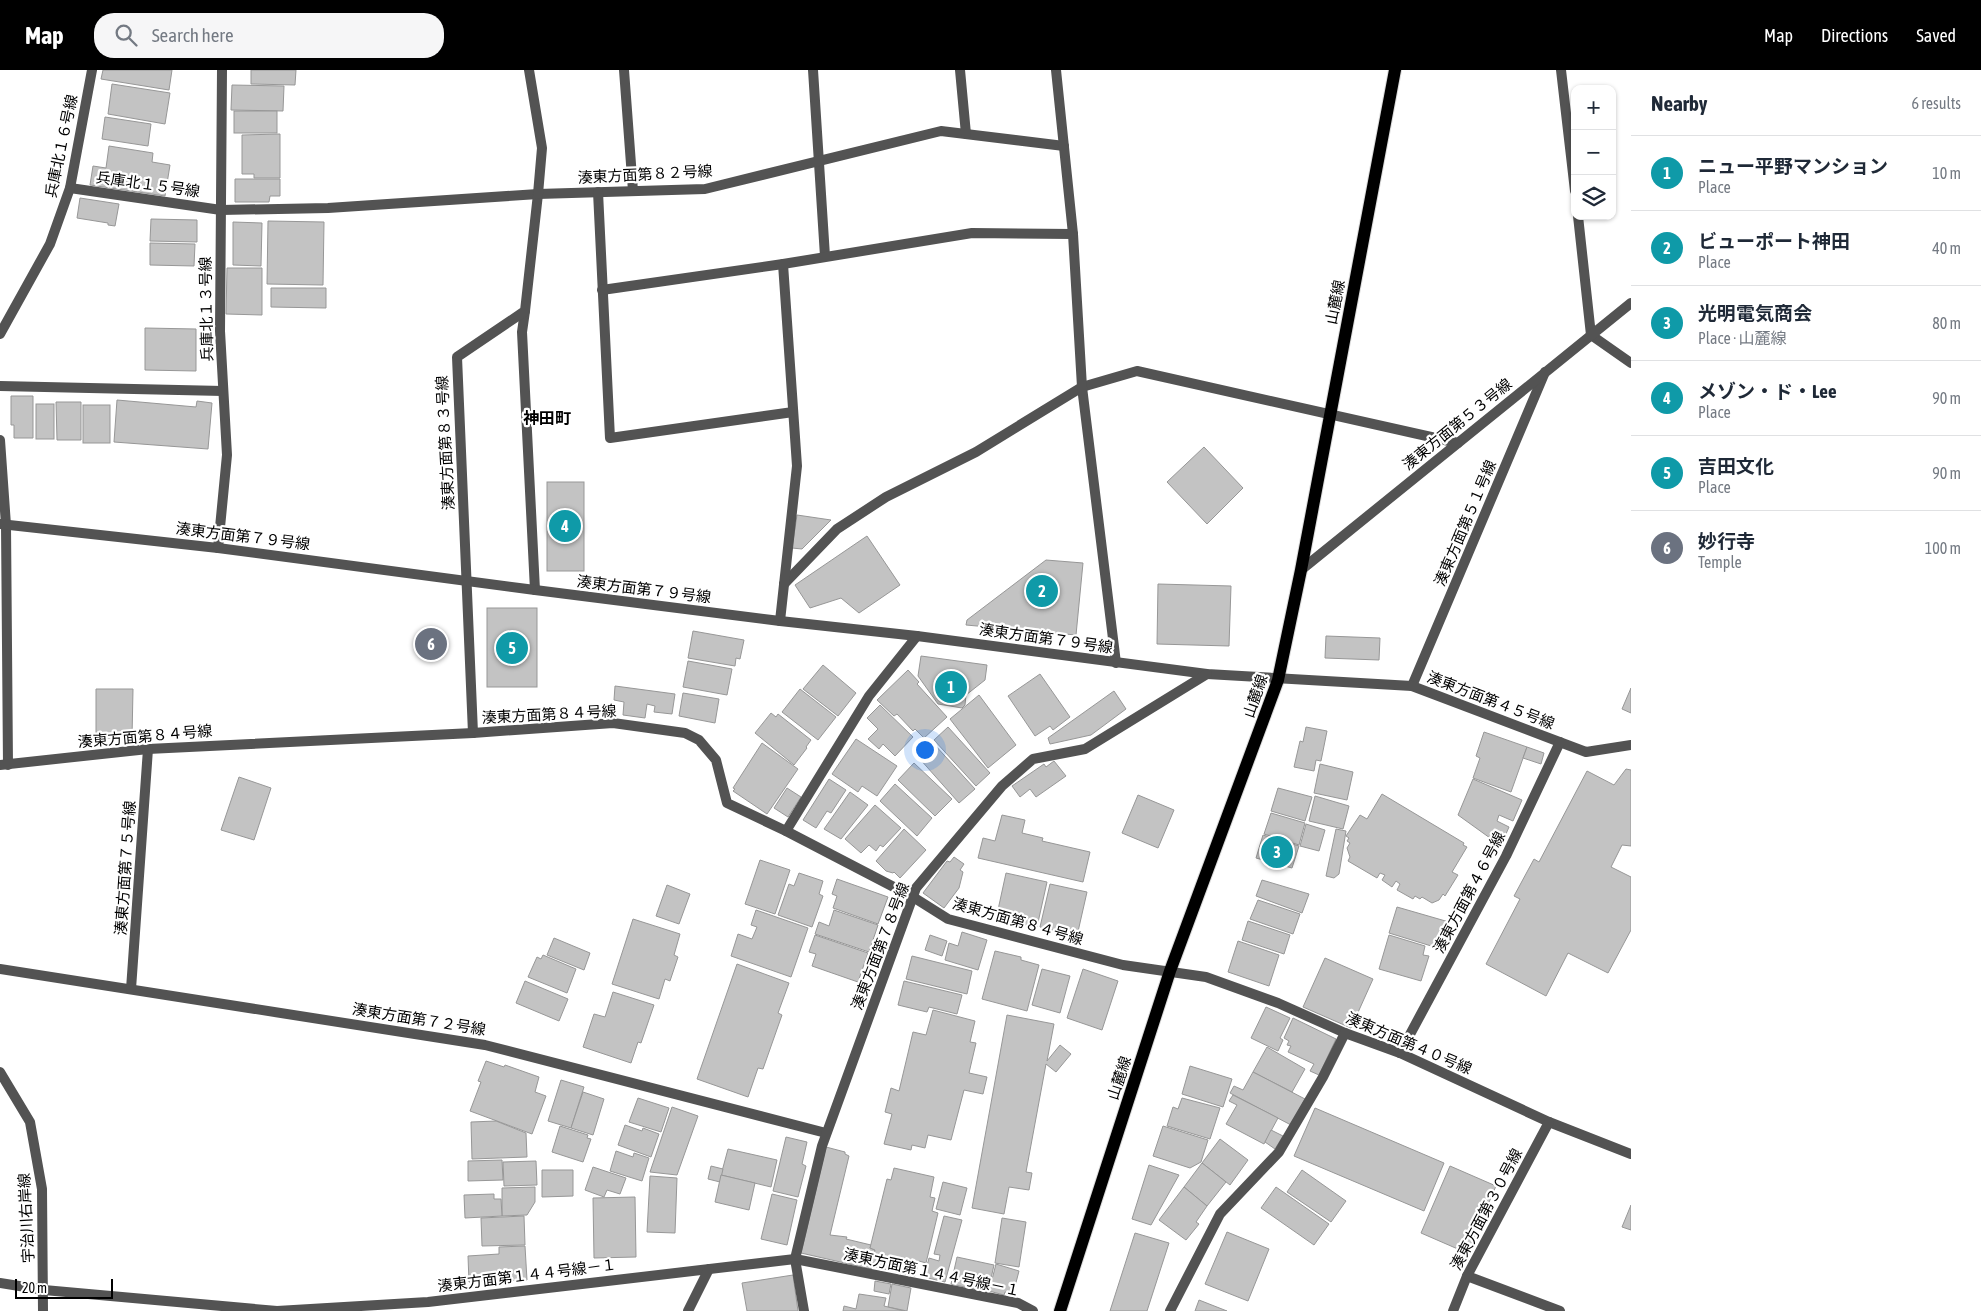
<!DOCTYPE html>
<html lang="en">
<head>
<meta charset="utf-8">
<style>
	body { margin:0; font-family:"Asap Condensed","Noto Sans JP",sans-serif; background:#f6f6f7; color:#1f2937 }
	.controls { position:absolute; right:15px; top:15px; display:grid; overflow:hidden; border-radius:10px; box-shadow:0 1px 4px #0004 }
	.controls button { width:45px; height:45px; display:grid; place-items:center; padding:0; border:0; border-bottom:1px solid #e0e1e3; background:#fff; color:#1f2937; font:25px sans-serif }
	.scale { position:absolute; left:15px; bottom:12px; width:98px; box-sizing:border-box; padding-left:5px; border:2px solid #000; border-top:0; font-size:14px; line-height:18px; white-space:nowrap; color:#000; -webkit-text-stroke:4px #fff; paint-order:stroke }
	.you { position:absolute; left:924px; top:679px; width:18px; height:18px; margin:-12px; border:4px solid #fff; border-radius:50%; background:#1a73e8; box-shadow:0 0 0 8px #1a73e833 }
	.badge { display:grid; place-items:center; width:32px; height:32px; border-radius:50%; background:#000; color:#fff; font-size:16px; font-weight:700 }
	.pin { position:absolute; translate:-50% -50%; border:2px solid #fff; box-shadow:0 1px 5px #0006 }
	.list { margin:0; padding:0; list-style:none }
	h2 { display:flex; justify-content:space-between; align-items:center; height:65px; margin:0; padding:0 20px; font-size:21px }
	h2 small { font-size:16px; font-weight:400; color:#747a83 }
	.list li { display:grid; grid-template-columns:32px 1fr auto; gap:15px; align-items:center; box-sizing:border-box; height:75px; padding:0 20px; border-top:1px solid #e0e1e3 }
	.list b { display:block; font-size:19px; white-space:nowrap }
	.list p { margin:0; font-size:16px; white-space:nowrap; color:#747a83 }
	.list em { font-size:16px; font-style:normal; color:#747a83 }
	.icon { flex:none; width:28px; height:28px; fill:none; stroke:currentColor; stroke-width:2; stroke-linecap:round; stroke-linejoin:round }
	.map { position:relative; flex:none; width:1631px; height:1241px; overflow:hidden }
	header { display:flex; align-items:center; gap:30px; box-sizing:border-box; height:70px; padding:0 25px; background:#000; color:#fff }
	header strong { font-size:24px }
	nav { display:flex; gap:28px; margin-inline-start:auto; font-size:18px }
	.search { width:350px; height:45px; background:#f6f6f7; display:flex; align-items:center; gap:12px; box-sizing:border-box; padding:0 18px; border-radius:20px; color:#747a83; font-size:19px }
	main { display:flex }
	aside { flex:1; background:#fff }
	.map>svg:first-child { display:block }
	.building { fill:#c3c3c3; stroke:#979797 }
	.lines { fill:none; stroke-linecap:round; stroke-linejoin:round }
	.primary-casing { stroke:#dbdbdb; stroke-width:14 }
	.lane { stroke:#535353; stroke-width:10 }
	.street { stroke:#535353; stroke-width:10 }
	.primary { stroke:#000; stroke-width:12 }
	.labels { text-anchor:middle; dominant-baseline:central; stroke-width:4.5; stroke-linejoin:round; paint-order:stroke }
	.street-label { font-size:15px; fill:#000; stroke:#fff }
	.neighbourhood-label { font-size:16px; font-weight:bold; fill:#000; stroke:#fff }
</style>
</head>
<body>
<header>
<strong>Map</strong>
<div class="search"><svg class="icon" aria-label="search" viewBox="0 0 24 24"><circle cx="10" cy="10" r="6"/><path d="M15 15l6 6"/></svg>Search here</div>
<nav><a>Map</a><a>Directions</a><a>Saved</a></nav>
</header>
<main>
<div class="map">
<svg width="1631" height="1241" viewBox="0 0 1631 1241">
	<rect width="100%" height="100%" fill="#fff"/>
	<!-- building -->
	<g class="building">
		<path d="M103 0H172L169 20 101 9Z"/>
		<path d="M251 0H296L295 15 251 14Z"/>
		<path d="M112 14 170 23 165 54 108 44Z"/>
		<path d="M232 15 284 16 283 41 231 40Z"/>
		<rect x="234" y="41" width="43" height="22"/>
		<path d="M105 47 151 54 148 76 102 69Z"/>
		<path d="M280 64V108H254V104H242V65Z"/>
		<path d="M109 76 153 83 152 92 170 95 165 126 90 115 93 96 106 98Z"/>
		<path d="M235 109H280V126H270L269 132H235Z"/>
		<path d="M80 128 119 134 115 156 108 155V153L77 148Z"/>
		<path d="M151 149 197 150V172L150 171Z"/>
		<path d="M268 151 324 152 323 215 267 214Z"/>
		<path d="M233 152 262 153 261 196 233 195Z"/>
		<path d="M150 173 195 174 194 196 150 195Z"/>
		<path d="M227 198H262V245L226 244Z"/>
		<path d="M271 218H326V238L271 237Z"/>
		<path d="M145 258 196 259V301L145 300Z"/>
		<path d="M11 326H33V368H14V355H11Z"/>
		<path d="M117 330 196 337 197 331 212 333 208 379 114 372Z"/>
		<path d="M56 332H81V370H57Z"/>
		<rect x="36" y="334" width="18" height="35"/>
		<rect x="83" y="335" width="27" height="38"/>
		<path d="M1204 377 1243 418 1207 454 1167 412Z"/>
		<rect x="547" y="412" width="37" height="89"/>
		<path d="M797 445 831 450 802 479 792 478Z"/>
		<path d="M867 466 900 515 859 543 841 528 810 538 795 515Z"/>
		<path d="M1046 490 1083 493 1076 565 966 555 967 550Z"/>
		<path d="M1158 514 1231 516 1229 576 1157 574Z"/>
		<rect x="487" y="538" width="50" height="79"/>
		<path d="M693 561 744 570 740 589 736 588 735 596 688 588Z"/>
		<path d="M1326 566 1380 568 1379 590 1325 588Z"/>
		<path d="M921 586 987 595 985 610 966 625 965 635 962 638 938 634 918 606Z"/>
		<path d="M688 591 732 599 727 625 683 617Z"/>
		<path d="M823 595 856 623 838 646 803 619Z"/>
		<path d="M908 600 919 612 917 614 947 647 924 668 915 659 913 661 897 644 894 646 877 630Z"/>
		<path d="M1040 604 1070 647 1053 660 1050 656 1035 666 1008 626Z"/>
		<path d="M615 616 675 624 672 644 654 642 655 636 647 634 645 648 623 645 624 632 614 630Z"/>
		<path d="M1631 618V643L1622 639Z"/>
		<path d="M96 619H133L132 668H96Z"/>
		<path d="M800 619 836 647 818 670 782 642Z"/>
		<path d="M1114 621 1126 639 1091 665 1050 674 1048 668Z"/>
		<path d="M683 623 719 629 715 653 679 646Z"/>
		<path d="M979 625 1016 675 988 698 950 649Z"/>
		<path d="M880 635 913 667 895 686 883 674 879 679 868 669 878 659 867 648Z"/>
		<path d="M771 643 776 647 778 644 811 670 806 677 807 678 794 695 755 663Z"/>
		<path d="M948 657 990 703 976 716 934 670Z"/>
		<path d="M1306 657 1327 661 1321 691 1316 690 1314 701 1294 697 1300 671 1303 672Z"/>
		<path d="M1484 662 1527 677 1511 722 1473 708 1480 688 1476 686Z"/>
		<path d="M856 669 897 696 877 726 862 716 858 722 832 704Z"/>
		<path d="M762 673 798 699 767 744 733 721 735 719 733 718Z"/>
		<path d="M934 674 975 719 959 733 919 688Z"/>
		<path d="M1527 677 1544 683 1541 694 1523 688Z"/>
		<path d="M1054 691 1066 706 1036 727 1030 719 1020 727 1012 716 1044 694 1046 697Z"/>
		<path d="M914 693 952 729 935 746 898 710Z"/>
		<path d="M1320 694 1353 702 1347 730 1314 723Z"/>
		<path d="M1626 699 1631 700V776L1622 775 1611 797 1631 807V860L1608 903 1568 883 1546 926 1486 894 1520 829 1514 826 1534 789 1539 792 1587 701 1614 715Z"/>
		<path d="M239 707 271 718 254 770 221 760Z"/>
		<path d="M829 709 846 720 831 743 827 741 816 758 803 750Z"/>
		<path d="M1473 709 1522 730 1513 751 1499 745 1497 751 1509 757 1502 773 1490 768 1458 745Z"/>
		<path d="M895 714 932 748 917 766 880 731Z"/>
		<path d="M787 718 801 727 788 747 774 738Z"/>
		<path d="M1278 718 1312 727 1305 751 1271 741Z"/>
		<path d="M850 722 868 735 841 769 824 759Z"/>
		<path d="M1382 724 1464 773 1463 775 1467 777 1452 802 1458 805 1445 826 1443 824 1439 830 1432 833 1422 827 1420 829 1415 826 1413 829 1397 820 1400 814 1396 811 1392 817 1382 810 1385 805 1380 803 1377 808 1348 791 1350 787 1347 778 1350 773 1347 771 1349 768 1346 766 1360 745 1367 749Z"/>
		<path d="M1138 725 1174 740 1158 778 1122 763Z"/>
		<path d="M1315 726 1349 736 1343 759 1309 751Z"/>
		<path d="M875 735 901 758 883 777 880 775 876 781 869 775 861 783 845 769Z"/>
		<path d="M1271 743 1305 753 1299 775 1264 764Z"/>
		<path d="M1002 745 1025 750 1022 763 1043 768 1042 771 1090 782 1083 812 978 788 983 768 995 771Z"/>
		<path d="M1306 754 1325 760 1319 781 1300 776Z"/>
		<path d="M904 759 926 780 900 808 894 802 893 803 886 801 876 791Z"/>
		<path d="M1336 759 1346 761 1339 804 1334 808 1326 806Z"/>
		<path d="M1263 765 1299 776 1292 798 1256 788Z"/>
		<path d="M954 787 964 794 960 800 963 802 959 818 944 838 923 823 947 791 950 792Z"/>
		<path d="M760 790 790 800 775 844 745 834Z"/>
		<path d="M799 803 823 811 819 824 823 826 812 857 778 845 789 814 794 816Z"/>
		<path d="M1006 803 1047 812 1037 857 996 849Z"/>
		<path d="M837 809 888 827 878 854 833 838 837 826 832 824Z"/>
		<path d="M1262 810 1309 824 1302 843 1256 826Z"/>
		<path d="M1050 814 1087 822 1077 866 1040 857Z"/>
		<path d="M667 815 690 824 679 854 656 846Z"/>
		<path d="M1258 830 1300 844 1293 864 1250 849Z"/>
		<path d="M1397 837 1449 852 1448 856 1453 857 1450 869 1444 868 1441 879 1389 863Z"/>
		<path d="M756 840 808 858 791 907 731 886 738 864 752 869 757 857 751 855Z"/>
		<path d="M834 840 878 855 869 882 815 864 819 852 829 856Z"/>
		<path d="M633 849 680 864 674 885 678 887 670 911 665 909 659 929 612 914Z"/>
		<path d="M1248 851 1290 865 1284 884 1242 870Z"/>
		<path d="M962 862 987 870 978 900 945 890 949 873 958 876Z"/>
		<path d="M815 865 868 883 858 912 812 896 816 884 809 882Z"/>
		<path d="M930 865 947 871 942 886 925 880Z"/>
		<path d="M1389 865 1425 876 1423 885 1429 886 1421 911 1379 899Z"/>
		<path d="M554 868 590 883 584 900 547 885Z"/>
		<path d="M1238 871 1279 885 1269 916 1228 902Z"/>
		<path d="M995 881 1021 887V890L1039 895 1027 941 982 929Z"/>
		<path d="M543 885 576 899 567 923 528 907 537 887 541 889Z"/>
		<path d="M912 886 972 901 967 924 906 909Z"/>
		<path d="M1325 888 1373 909 1351 958 1303 937Z"/>
		<path d="M737 894 789 913 778 943 782 945 763 999 758 998 748 1027 697 1009Z"/>
		<path d="M1042 899 1070 906 1060 943 1032 935Z"/>
		<path d="M1083 899 1118 911 1102 960 1067 948Z"/>
		<path d="M525 911 568 929 559 951 516 933Z"/>
		<path d="M904 911 962 925 957 944 929 937 927 942 898 935Z"/>
		<path d="M613 922 654 935 641 973 638 972 631 993 583 977 594 944 605 947Z"/>
		<path d="M1266 937 1290 948 1280 968 1283 970 1278 981 1251 968Z"/>
		<path d="M933 940 975 951 970 972 976 973 969 1003 987 1007 983 1024 964 1020 951 1070 928 1065 925 1078 912 1075 911 1080 884 1074 892 1044 885 1042 891 1018 899 1021 913 962 926 965Z"/>
		<path d="M1007 945 1054 954 1047 991 1060 975 1071 984 1056 1002 1046 994 1026 1102 1032 1103 1029 1120 1009 1117 1004 1144 972 1138Z"/>
		<path d="M1293 948 1336 969 1319 1005 1310 1001 1314 994 1288 982 1291 976 1287 975 1289 971 1284 968Z"/>
		<path d="M1267 977 1305 999 1292 1022 1253 1002Z"/>
		<path d="M486 991 504 997 505 995 539 1007 535 1022 546 1026 532 1064 470 1041 481 1012 478 1011Z"/>
		<path d="M1190 996 1232 1009 1223 1037 1182 1024Z"/>
		<path d="M1253 1002 1305 1029 1291 1055 1230 1023 1234 1016 1243 1020Z"/>
		<path d="M561 1010 584 1017 571 1058 548 1051Z"/>
		<path d="M583 1022 604 1029 593 1065 571 1058Z"/>
		<path d="M1233 1025 1278 1048 1264 1074 1226 1054 1237 1035 1229 1031Z"/>
		<path d="M638 1028 669 1038 661 1062 629 1052Z"/>
		<path d="M1182 1028 1220 1038 1210 1069 1167 1056 1173 1037 1178 1039Z"/>
		<path d="M672 1037 698 1046 677 1105 650 1102Z"/>
		<path d="M1315 1038 1444 1093 1424 1141 1294 1086Z"/>
		<path d="M496 1051 526 1063 527 1087 472 1089 471 1052Z"/>
		<path d="M625 1055 642 1061 643 1058 659 1064 651 1087 618 1075Z"/>
		<path d="M560 1056 588 1065 587 1068 591 1069 583 1092 552 1082Z"/>
		<path d="M1163 1056 1208 1070 1201 1092 1190 1098 1153 1086Z"/>
		<path d="M1271 1060 1283 1066 1275 1079 1265 1072Z"/>
		<path d="M786 1067 807 1072 802 1094 806 1096 798 1127 773 1121Z"/>
		<path d="M1220 1069 1248 1090 1230 1115 1202 1093Z"/>
		<path d="M826 1077 845 1082V1084L849 1086 830 1165 847 1167 846 1169 871 1175 870 1178 875 1180 871 1199 801 1183Z"/>
		<path d="M728 1079 777 1090 771 1117 721 1105Z"/>
		<path d="M616 1081 633 1087 634 1083 649 1088 642 1111 610 1101Z"/>
		<path d="M502 1090 503 1110 468 1111V1091Z"/>
		<path d="M536 1091 537 1115 504 1116 503 1092Z"/>
		<path d="M1202 1093 1226 1112 1207 1136 1184 1117Z"/>
		<path d="M1149 1095 1179 1105 1151 1155 1132 1149Z"/>
		<path d="M711 1096 723 1099 720 1112 708 1109Z"/>
		<path d="M1450 1096 1496 1116 1467 1183 1421 1163Z"/>
		<path d="M593 1097 626 1108 620 1124 607 1120 604 1127 585 1120Z"/>
		<path d="M894 1098 934 1107 930 1127 935 1128 932 1141 938 1143 926 1193 919 1191 915 1206 871 1196 875 1180 870 1178 887 1109 891 1110Z"/>
		<path d="M542 1100H573V1126L542 1127Z"/>
		<path d="M1302 1100 1346 1131 1331 1152 1287 1122Z"/>
		<path d="M721 1105 755 1113 749 1140 715 1132Z"/>
		<path d="M650 1106 677 1108 675 1163 647 1162Z"/>
		<path d="M943 1112 967 1118 960 1145 936 1139Z"/>
		<path d="M535 1117V1132L527 1145 502 1146V1118Z"/>
		<path d="M1184 1117 1207 1136 1196 1152 1199 1154 1186 1170 1159 1150Z"/>
		<path d="M1276 1117 1329 1154 1314 1175 1261 1138Z"/>
		<path d="M494 1124V1129H501L502 1146 465 1148 464 1125Z"/>
		<path d="M772 1124 797 1130 787 1175 761 1169Z"/>
		<path d="M635 1127 636 1187 594 1188 593 1128Z"/>
		<path d="M1631 1135V1160L1622 1157Z"/>
		<path d="M524 1146 525 1175 482 1176 481 1148Z"/>
		<path d="M944 1146 962 1150 945 1212 924 1207 929 1188 939 1191 940 1185 934 1184Z"/>
		<path d="M1002 1148 1026 1152 1019 1197 995 1193Z"/>
		<path d="M1227 1162 1269 1179 1248 1231 1205 1214Z"/>
		<path d="M1135 1163 1169 1173 1147 1241H1110Z"/>
		<path d="M525 1176 527 1210 469 1212 468 1186 499 1184V1177Z"/>
		<path d="M957 1187 994 1195 988 1222 951 1214Z"/>
		<path d="M996 1194 1019 1201 1013 1224 1005 1222 1004 1225 989 1221Z"/>
		<path d="M793 1205 798 1241H747L742 1213Z"/>
		<path d="M875 1211 891 1214 889 1224 874 1221Z"/>
		<path d="M892 1214 911 1218 907 1241 888 1237Z"/>
		<path d="M859 1224 886 1228 884 1236 904 1241H843L844 1236 856 1239Z"/>
		<path d="M1199 1230 1227 1241H1195Z"/>
	</g>
	<g class="lines">
		<!-- primary casing -->
		<g class="primary-casing">
			<path id="primary" d="M1060 1241 1170 901 1278 610 1301 500 1395 0"/>
		</g>
		<!-- lane -->
		<g class="lane">
			<path d="M624 0 633 121"/>
			<path d="M813 0 825 186"/>
			<path d="M1561 0 1575 121"/>
			<path d="M221 140 328 138 538 124 705 119 941 61 1064 76"/>
			<path d="M1578 146 1591 265 1631 293"/>
			<path d="M525 241 522 262 535 520"/>
			<path d="M784 514 837 459 886 427 976 382 1082 317 1137 301 1458 373"/>
			<path d="M780 551 797 396 783 194"/>
			<path d="M1412 616 1545 302"/>
			<path d="M473 663 457 287 525 241 538 124"/>
			<path d="M786 761 869 626 917 566"/>
			<path d="M795 1189 804 1241"/>
		</g>
		<!-- street -->
		<g class="street">
			<path d="M529 0 542 78 538 124"/>
			<path d="M960 0 966 64"/>
			<path d="M1056 0 1073 164 1082 317 1116 593"/>
			<path d="M70 118 221 140"/>
			<path d="M598 122 610 368 793 342"/>
			<path d="M602 220 783 194 972 163 1073 164"/>
			<path d="M0 264 50 174 70 118 92 0"/>
			<path d="M0 316 223 321"/>
			<path d="M0 370 6 455 8 695"/>
			<path d="M0 454 218 478 535 520 780 551 917 566 1207 604 1412 616 1586 682 1631 675"/>
			<path d="M218 478 227 385 220 261 222 0"/>
			<path d="M1301 500 1631 233"/>
			<path d="M0 695 148 679 473 663 613 653 685 663 699 670 716 690 727 733 786 761 913 827 948 849 1123 895 1206 907 1278 933 1345 963 1400 983 1549 1052 1631 1084"/>
			<path d="M0 899 485 975 826 1063"/>
			<path d="M131 919 148 679"/>
			<path d="M1400 983 1506 786 1560 672"/>
			<path d="M0 1002 30 1052 42 1119 43 1241"/>
			<path d="M795 1189 822 1076 916 818 1002 716 1033 689 1085 679 1207 604"/>
			<path d="M1467 1206 1560 1241"/>
			<path d="M0 1213 44 1220 277 1241 428 1232 795 1189 1018 1233 1033 1241"/>
			<path d="M688 1241 709 1199"/>
			<path d="M1170 1241 1220 1144 1279 1082 1323 1007 1345 963"/>
			<path d="M1453 1241 1467 1206 1549 1052"/>
		</g>
		<!-- primary -->
		<use href="#primary" class="primary"/>
	</g>
	<g class="labels">
		<!-- street labels -->
		<g class="street-label">
			<text transform="translate(61 76) rotate(-78)">兵庫北１６号線</text>
			<text transform="translate(645 104) rotate(-3)">湊東方面第８２号線</text>
			<text transform="translate(148 114) rotate(8)">兵庫北１５号線</text>
			<text transform="translate(1335 232) rotate(-79)">山麓線</text>
			<text transform="translate(206 239) rotate(-91)">兵庫北１３号線</text>
			<text transform="translate(1457 354) rotate(-39)">湊東方面第５３号線</text>
			<text transform="translate(445 373) rotate(-93)">湊東方面第８３号線</text>
			<text transform="translate(1465 453) rotate(-67)">湊東方面第５１号線</text>
			<text transform="translate(243 466) rotate(7)">湊東方面第７９号線</text>
			<text transform="translate(644 519) rotate(7)">湊東方面第７９号線</text>
			<text transform="translate(1046 568) rotate(8)">湊東方面第７９号線</text>
			<text transform="translate(1255 626) rotate(-71)">山麓線</text>
			<text transform="translate(1491 630) rotate(21)">湊東方面第４５号線</text>
			<text transform="translate(549 644) rotate(-3)">湊東方面第８４号線</text>
			<text transform="translate(145 666) rotate(-5)">湊東方面第８４号線</text>
			<text transform="translate(125 798) rotate(-86)">湊東方面第７５号線</text>
			<text transform="translate(1469 822) rotate(-62)">湊東方面第４６号線</text>
			<text transform="translate(1018 851) rotate(16)">湊東方面第８４号線</text>
			<text transform="translate(880 876) rotate(-69)">湊東方面第７８号線</text>
			<text transform="translate(419 949) rotate(9)">湊東方面第７２号線</text>
			<text transform="translate(1409 973) rotate(23)">湊東方面第４０号線</text>
			<text transform="translate(1119 1008) rotate(-72)">山麓線</text>
			<text transform="translate(1486 1139) rotate(-62)">湊東方面第３０号線</text>
			<text transform="translate(26 1148) rotate(-93)">宇治川右岸線</text>
			<text transform="translate(932 1202) rotate(12)">湊東方面第１４４号線－１</text>
			<text transform="translate(527 1205) rotate(-7)">湊東方面第１４４号線－１</text>
		</g>
		<!-- neighbourhood labels -->
		<g class="neighbourhood-label">
			<text x="547" y="348">神田町</text>
		</g>
	</g>
</svg>
<div class="controls">
<button>+</button>
<button>−</button>
<button><svg class="icon" aria-label="layers" viewBox="0 0 24 24"><path d="M12 4l9 5-9 5-9-5zM3 14l9 5 9-5"/></svg></button>
</div>
<div class="scale">20 m</div>
<div class="you"></div>
<div class="pin badge" style="left:951px;top:617px;background:#0f9aa8">1</div>
<div class="pin badge" style="left:1042px;top:521px;background:#0f9aa8">2</div>
<div class="pin badge" style="left:1277px;top:782px;background:#0f9aa8">3</div>
<div class="pin badge" style="left:565px;top:456px;background:#0f9aa8">4</div>
<div class="pin badge" style="left:512px;top:578px;background:#0f9aa8">5</div>
<div class="pin badge" style="left:431px;top:574px;background:#6b7280">6</div>
</div>
<aside>
<h2>Nearby<small>6 results</small></h2>
<ul class="list">
<li><span class="badge" style="background:#0f9aa8">1</span><div><b>ニュー平野マンション</b><p>Place</p></div><em>10 m</em></li>
<li><span class="badge" style="background:#0f9aa8">2</span><div><b>ビューポート神田</b><p>Place</p></div><em>40 m</em></li>
<li><span class="badge" style="background:#0f9aa8">3</span><div><b>光明電気商会</b><p>Place · 山麓線</p></div><em>80 m</em></li>
<li><span class="badge" style="background:#0f9aa8">4</span><div><b>メゾン・ド・Lee</b><p>Place</p></div><em>90 m</em></li>
<li><span class="badge" style="background:#0f9aa8">5</span><div><b>吉田文化</b><p>Place</p></div><em>90 m</em></li>
<li><span class="badge" style="background:#6b7280">6</span><div><b>妙行寺</b><p>Temple</p></div><em>100 m</em></li>
</ul>
</aside>
</main>
</body>
</html>
